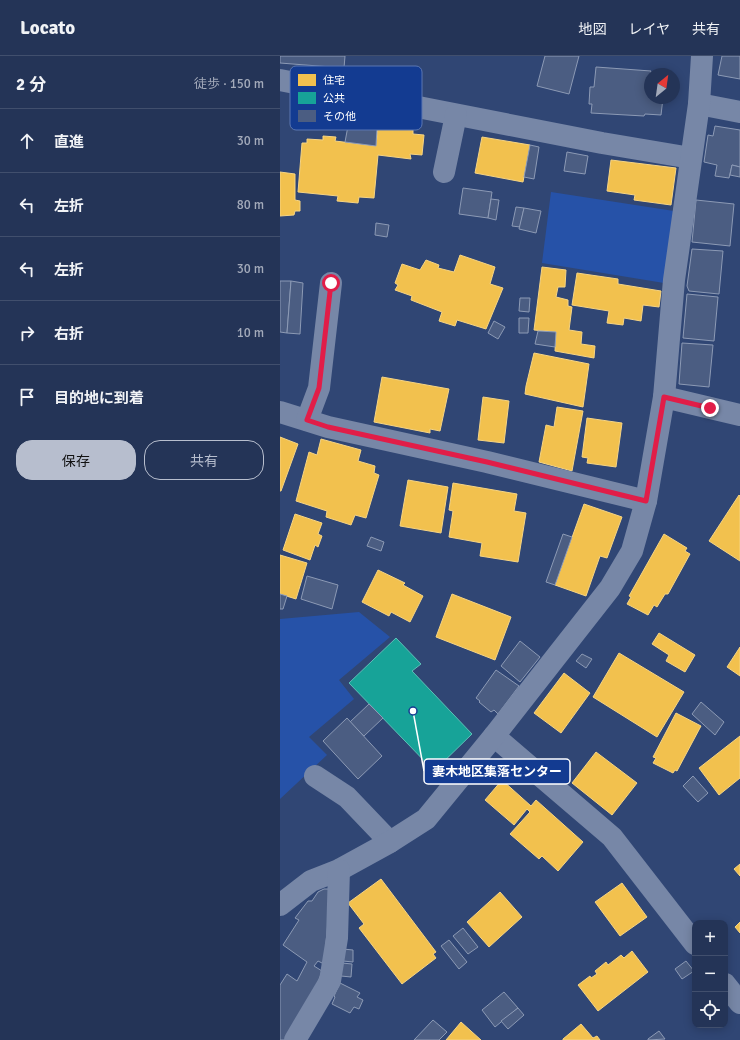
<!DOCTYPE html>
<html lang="ja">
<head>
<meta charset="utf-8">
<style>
	body { margin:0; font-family:Signika,"Noto Sans JP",sans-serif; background:#303f61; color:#f1f3f6 }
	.controls { position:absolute; right:12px; bottom:12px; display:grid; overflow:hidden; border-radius:8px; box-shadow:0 2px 10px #0003 }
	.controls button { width:36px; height:36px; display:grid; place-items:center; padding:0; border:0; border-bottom:1px solid #414f6d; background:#243457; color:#f1f3f6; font:20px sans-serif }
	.compass { position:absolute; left:364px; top:12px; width:36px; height:36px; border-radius:50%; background:#243457; box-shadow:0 2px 10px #0003; rotate:29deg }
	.stop { position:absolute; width:12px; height:12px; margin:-9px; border:3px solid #e11d48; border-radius:50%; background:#fff }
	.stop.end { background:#e11d48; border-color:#fff; box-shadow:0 1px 4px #0008 }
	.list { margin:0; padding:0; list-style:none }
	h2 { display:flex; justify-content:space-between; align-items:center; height:52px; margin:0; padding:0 16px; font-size:17px }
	h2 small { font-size:13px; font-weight:400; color:#a3aaba }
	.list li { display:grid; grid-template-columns:26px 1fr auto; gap:12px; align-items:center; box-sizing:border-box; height:64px; padding:0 16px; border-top:1px solid #414f6d }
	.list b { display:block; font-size:15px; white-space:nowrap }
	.list em { font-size:13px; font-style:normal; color:#a3aaba }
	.actions { display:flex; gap:8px; padding:12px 16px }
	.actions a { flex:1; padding:9px 0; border:1px solid #b7bece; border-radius:16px; text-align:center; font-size:14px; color:#b7bece }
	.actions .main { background:#b7bece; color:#111 }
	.icon { flex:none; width:22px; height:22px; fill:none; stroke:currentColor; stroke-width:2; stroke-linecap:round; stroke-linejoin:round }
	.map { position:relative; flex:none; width:460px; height:984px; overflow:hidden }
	header { display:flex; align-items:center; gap:24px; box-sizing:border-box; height:56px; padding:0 20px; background:#243457; border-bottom:1px solid #414f6d }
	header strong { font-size:19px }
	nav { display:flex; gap:22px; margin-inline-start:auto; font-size:14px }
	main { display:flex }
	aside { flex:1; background:#243457 }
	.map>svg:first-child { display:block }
	.green { fill:#2652a8 }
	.homes { fill:#f2c14e; stroke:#f6d483 }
	.public { fill:#17a398; stroke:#5dbfb7 }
	.building { fill:#4b5d82; stroke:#8c9ab5 }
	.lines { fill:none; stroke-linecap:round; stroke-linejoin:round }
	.minor { stroke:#7787a7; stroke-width:22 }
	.route { stroke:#e11d48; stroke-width:5 }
	.key { fill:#133b91; stroke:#5a76b2; stroke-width:1 }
	.key-label { font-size:11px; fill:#fff }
	.leader { fill:none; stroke:#fff; stroke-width:1.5 }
	.callout-dot { fill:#fff; stroke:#133b91; stroke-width:1.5 }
	.callout { fill:#133b91; stroke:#fff; stroke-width:1.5 }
	.callout-label { font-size:13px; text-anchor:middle; font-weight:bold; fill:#fff }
</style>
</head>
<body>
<header>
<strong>Locato</strong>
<nav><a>地図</a><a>レイヤ</a><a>共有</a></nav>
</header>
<main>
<aside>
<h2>2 分<small>徒歩 · 150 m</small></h2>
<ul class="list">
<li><svg class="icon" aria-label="ahead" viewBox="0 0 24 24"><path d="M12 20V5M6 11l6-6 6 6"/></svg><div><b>直進</b></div><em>30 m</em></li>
<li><svg class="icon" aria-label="left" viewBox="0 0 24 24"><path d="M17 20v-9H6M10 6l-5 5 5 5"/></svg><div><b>左折</b></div><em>80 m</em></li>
<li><svg class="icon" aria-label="left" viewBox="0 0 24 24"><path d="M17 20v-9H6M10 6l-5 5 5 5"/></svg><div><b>左折</b></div><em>30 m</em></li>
<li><svg class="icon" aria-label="right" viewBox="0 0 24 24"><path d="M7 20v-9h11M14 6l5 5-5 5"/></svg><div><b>右折</b></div><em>10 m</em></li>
<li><svg class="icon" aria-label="arrive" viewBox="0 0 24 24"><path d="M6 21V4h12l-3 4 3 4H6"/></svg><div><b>目的地に到着</b></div></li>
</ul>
<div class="actions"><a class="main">保存</a><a>共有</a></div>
</aside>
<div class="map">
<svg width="460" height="984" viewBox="0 0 460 984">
	<rect width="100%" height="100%" fill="#304674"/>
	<!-- green -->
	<g class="green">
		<path d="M271 136 394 155 384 227 262 207Z"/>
		<path d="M79 556 110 581 59 624 74 643 29 681 47 699 0 743V563Z"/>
	</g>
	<!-- homes -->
	<g class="homes">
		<path d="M103 67 119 68 120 73 133 74V78L144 79 142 99 130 98 131 103 98 99 94 142 79 141 78 147 57 145 58 140 18 136 22 87H27V83L43 84V80L56 81 55 85 96 90 98 70H102Z"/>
		<path d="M202 81 250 89 243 126 195 117Z"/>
		<path d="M331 104 396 112 391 149 354 144 355 139 327 135Z"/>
		<path d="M0 116 15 118V144L20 145V155H15L14 159 0 160Z"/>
		<path d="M180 199 215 211 210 228 223 232 206 273 177 264 175 270 159 265 162 256 131 244 132 240 115 234 118 229 115 227 122 208 140 214 146 204 159 209 158 212 174 216Z"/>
		<path d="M262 211 286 214 285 231H278L276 241 288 244V250L292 251 289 274 302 276 301 288 315 290 314 302 275 295 276 276 254 274Z"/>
		<path d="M297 217 338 223V228L381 235 379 251 363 249 361 265 344 262 343 269 327 267 329 255 292 249Z"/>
		<path d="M254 297 309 308 303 351 245 338 246 330Z"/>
		<path d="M102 321 169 333 160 375 150 373V377L94 366Z"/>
		<path d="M203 341 229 345 224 387 198 384Z"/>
		<path d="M277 351 303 355 292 415 259 406 266 369 274 371Z"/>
		<path d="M307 362 342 367 336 411 307 407 308 402 302 401Z"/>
		<path d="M0 381 18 388 1 435H0Z"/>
		<path d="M41 383 81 394 78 405 95 410 94 417 99 419 86 462 75 459 71 469 46 461 47 455 16 445 29 396 37 399Z"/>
		<path d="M128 424 168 431 161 477 120 470Z"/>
		<path d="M173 427 237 438 234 455 246 457 238 506 200 500 202 487 169 481 173 455 169 454Z"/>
		<path d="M459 439 460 440V505L429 485Z"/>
		<path d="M304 448 342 461 327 502 320 500 306 540 275 529Z"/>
		<path d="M15 458 42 467 38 478 42 480 38 491 35 489 30 504 3 494Z"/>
		<path d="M384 478 407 492 405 495 410 498 388 538H385L377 551 374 549 368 559 347 548 351 541 349 540Z"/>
		<path d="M0 499 27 507 16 543 0 538Z"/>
		<path d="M98 514 125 527 123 529 143 540 130 566 111 556 109 560 82 546Z"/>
		<path d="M172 538 231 561 215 604 156 581Z"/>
		<path d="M379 577 415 599 405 616 386 605 389 599 372 588Z"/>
		<path d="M460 591V620L447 611Z"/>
		<path d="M339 597 404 636 377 681 313 641Z"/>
		<path d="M284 617 310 637 281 677 254 657Z"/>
		<path d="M396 657 421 670 397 715 395 714 393 717 373 707 376 702 373 701Z"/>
		<path d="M460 680V722L439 739 419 712Z"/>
		<path d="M316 696 357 727 332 759 292 727Z"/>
		<path d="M222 724 251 750 256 744 303 786 278 815 262 800 259 803 230 778 250 756 247 753 234 769 205 744Z"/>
		<path d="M460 808V820L454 813Z"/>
		<path d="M101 823 156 896 153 898 156 902 122 928 79 872 84 868 68 847Z"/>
		<path d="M342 827 367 861 340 880 315 846Z"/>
		<path d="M220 836 242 861 209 891 187 866Z"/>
		<path d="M460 866V877L455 871Z"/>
		<path d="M352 895 368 916 318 955 298 929 310 920 311 922 317 918 315 915 326 906 328 909 341 899 344 902Z"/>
		<path d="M181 966 201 984H166Z"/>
		<path d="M301 968 313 982 317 980 320 984H283V983Z"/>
	</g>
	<!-- public -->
	<path class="public" d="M116 582 141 608 132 615 192 678 154 715 69 627Z"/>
	<!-- building -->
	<g class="building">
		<path d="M0 0H65L64 12 0 7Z"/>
		<path d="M265 0H299L289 38 257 30Z"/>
		<path d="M442 0H460V23L438 19Z"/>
		<path d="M316 11 371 15 368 31H370V42H383L381 59 365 58 364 60 311 57 312 48H309L310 31H314Z"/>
		<path d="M68 70 97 72 96 90 65 86Z"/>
		<path d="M435 70 460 74V111L452 109 449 122 435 120 437 109 424 106 428 79 433 80Z"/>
		<path d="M250 89 259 91 254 123 244 121Z"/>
		<path d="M287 96 308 100 305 118 284 115Z"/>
		<path d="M452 109 460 111V121L450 119Z"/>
		<path d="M183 132 212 136 208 162 179 158Z"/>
		<path d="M211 143 219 144 216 164 208 162Z"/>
		<path d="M416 144 454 148 450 190 412 186Z"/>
		<path d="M236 151 244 152 240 171 232 170Z"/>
		<path d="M244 152 261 155 256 177 239 173Z"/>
		<path d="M96 167 109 169 107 181 95 179Z"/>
		<path d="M412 193 443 195 439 238 409 235 407 230Z"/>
		<path d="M0 225H11L7 277 0 276Z"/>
		<path d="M11 225 23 227 20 278 7 277Z"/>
		<path d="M407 238 438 241 434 285 403 282Z"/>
		<path d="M240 242H250L249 256 239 255Z"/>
		<path d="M239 262H249L248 277H239Z"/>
		<path d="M214 265 225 271 218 283 208 277Z"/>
		<path d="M258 275 276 276 275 291 255 288Z"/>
		<path d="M402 287 433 289 429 331 399 328Z"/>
		<path d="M283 478 292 481 275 529 266 526Z"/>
		<path d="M91 481 104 486 101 495 87 490Z"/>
		<path d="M27 520 58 529 52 553 21 543Z"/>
		<path d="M0 538 7 540 3 553H0Z"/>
		<path d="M240 585 260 601 240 626 221 610Z"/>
		<path d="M302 598 312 603 306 612 296 605Z"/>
		<path d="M216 614 239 630 218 658 214 654 211 656 199 646 200 645 196 642Z"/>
		<path d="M421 646 444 666 435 679 412 658Z"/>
		<path d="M89 648 103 662 84 680 70 666Z"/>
		<path d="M67 662 102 700 78 723 43 685Z"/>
		<path d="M413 720 428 737 418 746 403 730Z"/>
		<path d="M44 833H51L44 908 38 905 34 910 42 915 33 940 6 984H0V929L7 918 17 925 27 906 3 889 19 864 15 862 28 845H32L38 836Z"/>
		<path d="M183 872 198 891 188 898 173 880Z"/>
		<path d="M169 884 187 906 179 913 161 890Z"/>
		<path d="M63 893 73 894V906L63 905Z"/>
		<path d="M406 905 414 915 402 923 395 913Z"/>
		<path d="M62 907 72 908 71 921 61 920Z"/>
		<path d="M60 927 80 937 77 941 83 944 79 953 74 951 70 957 52 948 55 941 54 940Z"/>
		<path d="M224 936 238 952 215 971 202 954Z"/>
		<path d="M238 952 244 959 228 973 221 965Z"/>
		<path d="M153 964 167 976 159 984H134Z"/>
		<path d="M379 975 385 983 368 984V983Z"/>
	</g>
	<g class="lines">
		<!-- minor -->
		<g class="minor">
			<path d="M0 24 322 87 411 102"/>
			<path d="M419 48 460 56"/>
			<path d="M164 116 176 59"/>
			<path d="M384 341 460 359"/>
			<path d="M0 356 48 371 207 406 366 445"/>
			<path d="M27 364 39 332 51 227"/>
			<path d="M214 680 332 781 415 888"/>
			<path d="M35 720 67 741 110 786"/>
			<path d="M0 849 31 825 59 814 110 786 146 763 214 680 330 532 352 495 366 445 384 341 394 224 419 48 422 0"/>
			<path d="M445 928 460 947"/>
			<path d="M15 984 50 925 57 882 59 814"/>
		</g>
	</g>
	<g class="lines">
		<!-- route -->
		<path class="route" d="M51 227 39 332 27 364 48 371 207 406 366 445 384 341 430 352"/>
	</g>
	<!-- legend -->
	<rect x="10" y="10" width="132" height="64" rx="6" class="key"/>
	<rect x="18" y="18" width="18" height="12" fill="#f2c14e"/>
	<rect x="18" y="36" width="18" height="12" fill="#17a398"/>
	<rect x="18" y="54" width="18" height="12" fill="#4b5d82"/>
	<g class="key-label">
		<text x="43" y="28">住宅</text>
		<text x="43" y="46">公共</text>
		<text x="43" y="64">その他</text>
	</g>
	<!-- callouts -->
	<path class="leader" d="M133 655L144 715"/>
	<circle class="callout-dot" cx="133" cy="655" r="4"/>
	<rect class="callout" x="144" y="703" width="146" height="25" rx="4"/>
	<g class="callout-label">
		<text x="217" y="720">妻木地区集落センター</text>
	</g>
</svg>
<div class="controls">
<button>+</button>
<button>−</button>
<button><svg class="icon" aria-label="locate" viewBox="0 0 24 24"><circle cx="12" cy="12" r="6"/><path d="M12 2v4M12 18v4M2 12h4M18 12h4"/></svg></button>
</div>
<svg class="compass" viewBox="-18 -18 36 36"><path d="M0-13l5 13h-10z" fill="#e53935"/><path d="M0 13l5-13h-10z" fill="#a3aaba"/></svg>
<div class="stop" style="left:51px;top:227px"></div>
<div class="stop end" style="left:430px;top:352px"></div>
</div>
</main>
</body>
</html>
